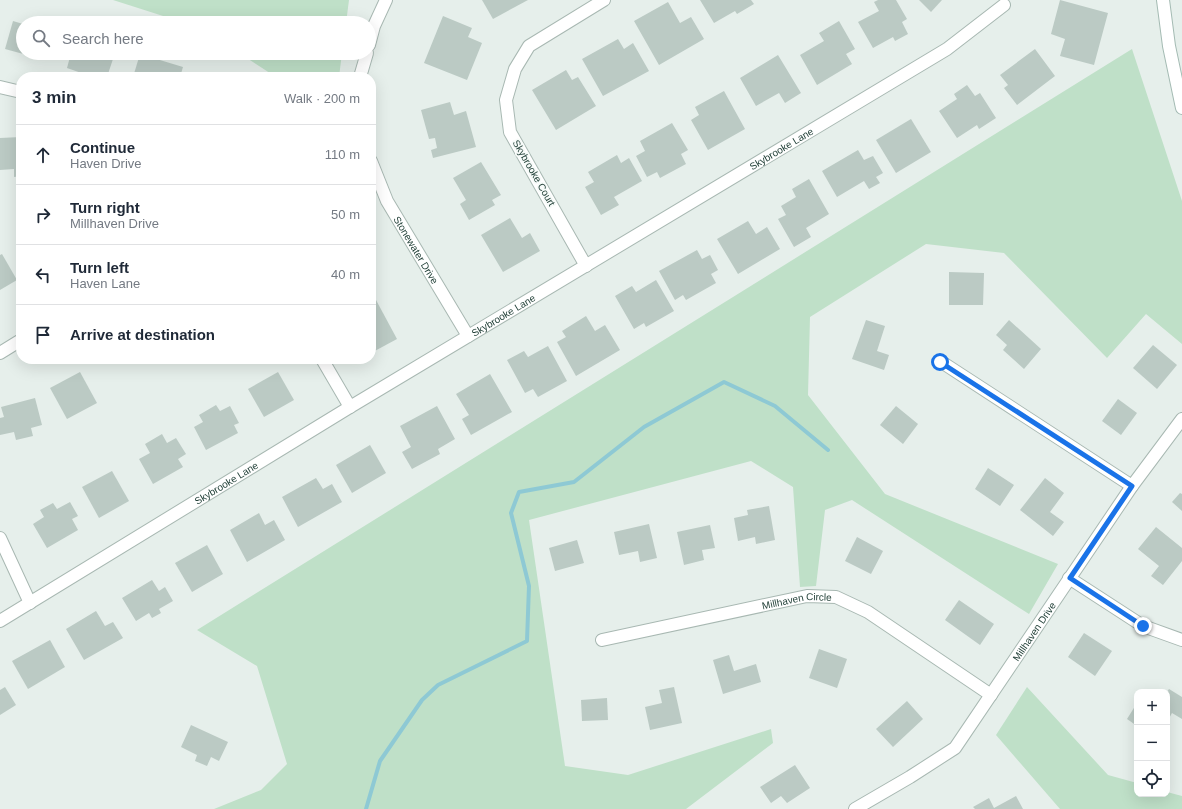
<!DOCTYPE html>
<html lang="en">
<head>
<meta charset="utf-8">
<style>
	body { margin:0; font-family:Helvetica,sans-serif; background:#f6f6f7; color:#1f2937 }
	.controls { position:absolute; right:12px; bottom:12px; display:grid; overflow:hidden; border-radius:8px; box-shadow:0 4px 16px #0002 }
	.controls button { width:36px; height:36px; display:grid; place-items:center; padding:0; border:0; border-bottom:1px solid #e0e1e3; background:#fff; color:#1f2937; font:20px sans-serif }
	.stop { position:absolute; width:12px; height:12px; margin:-9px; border:3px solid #1a73e8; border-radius:50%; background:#fff }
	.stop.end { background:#1a73e8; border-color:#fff; box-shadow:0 1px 4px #0008 }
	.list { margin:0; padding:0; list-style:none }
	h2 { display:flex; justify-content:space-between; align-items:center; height:52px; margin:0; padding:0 16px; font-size:17px }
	h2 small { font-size:13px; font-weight:400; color:#747a83 }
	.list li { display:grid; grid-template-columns:26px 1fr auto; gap:12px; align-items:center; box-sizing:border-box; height:60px; padding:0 16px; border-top:1px solid #e0e1e3 }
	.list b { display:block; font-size:15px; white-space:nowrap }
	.list p { margin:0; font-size:13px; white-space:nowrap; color:#747a83 }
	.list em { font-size:13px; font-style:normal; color:#747a83 }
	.icon { flex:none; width:22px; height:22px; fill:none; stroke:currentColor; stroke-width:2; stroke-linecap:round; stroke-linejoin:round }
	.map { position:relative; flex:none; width:1182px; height:809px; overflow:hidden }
	.search { position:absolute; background:#fff; box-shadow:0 4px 16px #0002; left:16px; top:16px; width:360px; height:44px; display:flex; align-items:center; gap:10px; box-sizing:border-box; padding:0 14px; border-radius:22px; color:#747a83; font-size:15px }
	.panel { position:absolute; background:#fff; box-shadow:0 4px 16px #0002; left:16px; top:72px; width:360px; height:292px; border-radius:16px }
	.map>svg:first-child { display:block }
	.green { fill:#bfe0c8 }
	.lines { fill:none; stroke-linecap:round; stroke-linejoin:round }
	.stream { stroke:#8ec9d4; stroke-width:4 }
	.building { fill:#bbcac4 }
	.minor-casing { stroke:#a8b8b2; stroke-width:14 }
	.secondary-casing { stroke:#a4bbb3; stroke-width:14 }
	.minor { stroke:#fff; stroke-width:12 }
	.secondary { stroke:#fff; stroke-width:12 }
	.route { stroke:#1a73e8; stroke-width:5 }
	.labels { text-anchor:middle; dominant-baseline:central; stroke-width:3.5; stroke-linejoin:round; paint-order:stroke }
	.street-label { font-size:10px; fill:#24423a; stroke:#f7fbf9 }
</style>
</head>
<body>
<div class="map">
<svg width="1182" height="809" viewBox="0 0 1182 809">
	<rect width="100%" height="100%" fill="#e6efeb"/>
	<!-- green -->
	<g class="green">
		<path d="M113 0H349L346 23H185Z"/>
		<path d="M1132 49 1182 201V344L1146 314 1107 358 1004 253 926 244 810 317 808 395 885 494 1058 564 1029 614 852 500 825 510 816 586 800 587 793 487 751 461 529 520 565 766 628 775 771 729 773 743 686 809H214L261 790 287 764 257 666 197 630Z"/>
		<path d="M239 53H342L339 77H276Z"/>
		<path d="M1027 687 1108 775 1137 783V794H1167V792L1182 796V809H1060L996 735Z"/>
	</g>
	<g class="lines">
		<!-- stream -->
		<path class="stream" d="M366 809 380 761 422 700 438 685 527 641 529 586 511 513 519 492 574 482 644 427 724 382 775 406 828 450"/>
	</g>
	<!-- building -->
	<g class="building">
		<path d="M482 0H528L493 19Z"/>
		<path d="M700 0H751L754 4 737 14 735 11 714 23Z"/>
		<path d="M878 0H896L907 19 902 22 908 34 895 41 893 37 873 48 858 22 879 11 874 2Z"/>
		<path d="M919 0H942L931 12Z"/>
		<path d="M1060 0 1108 13 1094 65 1060 56 1065 39 1051 34Z"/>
		<path d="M668 2 680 23 691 17 704 39 659 65 634 21Z"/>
		<path d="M443 16 472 28 468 37 482 43 467 80 424 63Z"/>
		<path d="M13 21 23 24V53H40L38 58 5 49Z"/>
		<path d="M839 21 855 49 846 54 852 64 817 85 800 55 824 41 819 33Z"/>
		<path d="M618 39 624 49 633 43 649 71 603 96 582 59Z"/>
		<path d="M1035 49 1055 76 1017 105 1004 88 1008 85 1000 75Z"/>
		<path d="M71 53H115L107 77H93L67 68Z"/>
		<path d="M140 54 183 67 180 77H133Z"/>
		<path d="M778 55 801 93 785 103 779 93 756 106 740 78Z"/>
		<path d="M566 70 572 80 578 77 596 106 556 130 532 90Z"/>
		<path d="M967 85 975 96 980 93 996 118 979 129 977 125 957 138 939 111 957 99 954 94Z"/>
		<path d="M724 91 745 129 708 150 691 120 699 115 695 107Z"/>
		<path d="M450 102 454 115 466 111 476 147 433 158 431 150 437 148 435 138 429 139 421 110Z"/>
		<path d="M911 119 931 152 896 173 876 140Z"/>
		<path d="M672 123 688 150 681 154 686 164 660 178 657 172 647 177 636 156 645 151 640 141Z"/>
		<path d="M21 137V176L14 177V169L0 170V138Z"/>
		<path d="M858 150 864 160 873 156 883 173 876 177 880 183 869 189 864 181 837 197 822 171Z"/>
		<path d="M617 155 621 163 629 158 642 181 614 197 619 205 601 215 585 187 594 182 588 172Z"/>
		<path d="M481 162 501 195 492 200 495 205 469 220 460 204 466 200 453 178Z"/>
		<path d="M809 179 829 214 806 228 811 237 794 247 778 219 786 215 781 206 796 197 792 189Z"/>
		<path d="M510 218 522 238 530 233 540 251 503 272 481 235Z"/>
		<path d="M748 221 756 234 767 227 780 249 738 274 717 239Z"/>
		<path d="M697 250 702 259 710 255 718 270 711 274 716 283 686 300 683 295 675 300 659 271Z"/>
		<path d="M2 254 17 280 0 290V255Z"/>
		<path d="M949 272 984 273 983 305H949Z"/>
		<path d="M656 280 674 311 646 327 644 323 634 329 615 296 632 286 636 292Z"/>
		<path d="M376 300 397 339 371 353V303Z"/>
		<path d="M586 316 595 331 605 325 620 350 576 376 557 342 566 337 562 331Z"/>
		<path d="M866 320 885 326 877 351 889 355 884 370 852 359Z"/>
		<path d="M1009 320 1041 349 1024 369 1003 350 1007 345 996 335Z"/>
		<path d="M1153 345 1177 365 1157 389 1133 368Z"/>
		<path d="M548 346 567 381 538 397 533 389 525 393 507 360 524 351 528 357Z"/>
		<path d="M80 372 97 403 67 419 50 388Z"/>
		<path d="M278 372 294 400 264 417 248 389Z"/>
		<path d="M490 374 512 412 471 435 462 419 469 415 456 394Z"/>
		<path d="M35 398 42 425 31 428 33 436 16 440 14 432 0 435V418L4 417 1 407Z"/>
		<path d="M1118 399 1137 413 1121 435 1102 421Z"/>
		<path d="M216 405 220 411 230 406 239 423 234 425 238 433 206 450 194 427 203 422 199 415Z"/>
		<path d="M437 406 455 439 438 449 440 454 412 469 402 452 411 447 400 426Z"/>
		<path d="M896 406 918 424 903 444 880 425Z"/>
		<path d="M162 434 167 443 176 438 186 454 178 459 183 467 153 484 139 459 150 453 145 444Z"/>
		<path d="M370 445 386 473 352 493 336 465Z"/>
		<path d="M988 468 1014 485 1000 506 975 489Z"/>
		<path d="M112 471 129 501 99 518 82 487Z"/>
		<path d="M316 478 323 489 332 484 342 502 298 527 282 497Z"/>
		<path d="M1045 478 1064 493 1050 512 1064 522 1053 536 1020 510Z"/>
		<path d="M1180 493 1182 494V511L1172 502Z"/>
		<path d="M70 502 78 516 72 519 78 530 47 548 33 524 44 517 40 510 53 503 57 509Z"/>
		<path d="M769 506 775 540 756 544 755 537 738 541 734 518 748 515 747 510Z"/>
		<path d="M259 513 265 525 274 520 285 540 247 562 230 530Z"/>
		<path d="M649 524 657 558 640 562 638 551 619 555 614 532Z"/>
		<path d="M710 525 715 548 702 550 704 560 684 565 677 532Z"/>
		<path d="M1156 527 1182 548V561L1163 585 1151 576 1159 566 1138 549Z"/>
		<path d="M857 537 883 551 871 574 845 561Z"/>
		<path d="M577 540 584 563 555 571 549 548Z"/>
		<path d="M207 545 223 574 192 592 175 563Z"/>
		<path d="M152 580 159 591 165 587 173 601 159 609 161 613 152 618 149 613 136 621 122 598Z"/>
		<path d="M959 600 994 624 980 645 945 620Z"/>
		<path d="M96 611 105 626 113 622 123 638 84 660 66 629Z"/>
		<path d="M1084 633 1112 651 1095 676 1068 657Z"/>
		<path d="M50 640 65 667 28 689 12 661Z"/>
		<path d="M819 649 847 659 837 688 809 678Z"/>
		<path d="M729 655 734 671 756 664 761 682 723 694 713 660Z"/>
		<path d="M5 687 16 705 0 715V690Z"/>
		<path d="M674 687 682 723 650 730 645 707 662 703 659 690Z"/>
		<path d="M1169 689 1182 697V719L1172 713 1167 722V692Z"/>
		<path d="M607 698 608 720 582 721 581 700Z"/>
		<path d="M907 701 923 719 893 747 876 729Z"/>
		<path d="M1137 703V726L1127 719Z"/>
		<path d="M191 725 228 742 219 761 211 757 207 766 195 761 197 755 181 747Z"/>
		<path d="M795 765 810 788 787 803 781 796 771 803 760 787Z"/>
		<path d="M1016 796 1023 809H975L973 807 989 798 994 808Z"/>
	</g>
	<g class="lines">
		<!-- minor casing -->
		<g class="minor-casing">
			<g id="minor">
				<path d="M369 45 374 26 386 0"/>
				<path d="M360 77 367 53"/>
				<path d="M0 87 21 92"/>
				<path id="s1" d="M371 161 387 201 468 336"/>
				<path d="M586 266 510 132 506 100 515 69 529 46 604 0"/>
				<path d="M0 353 21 340"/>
				<path d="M322 359 350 407"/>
				<path d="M940 361 1132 486"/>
				<path d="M0 538 30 603"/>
				<path d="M1069 578 1143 626 1182 640"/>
				<path id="s2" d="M0 621 350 407 947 49 1004 5"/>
				<path id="s3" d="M602 640 807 596 836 597 868 612 991 695"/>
				<path id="s4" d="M855 809 910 777 955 748 1132 486 1182 419"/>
			</g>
		</g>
		<!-- secondary casing -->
		<g class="secondary-casing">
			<path id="secondary" d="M1163 0 1169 46 1182 108"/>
		</g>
		<!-- minor -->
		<use href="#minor" class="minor"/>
		<!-- secondary -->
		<use href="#secondary" class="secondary"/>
	</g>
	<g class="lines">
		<!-- route -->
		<path class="route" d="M940 362 1132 486 1070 578 1143 626"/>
	</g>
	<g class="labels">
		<!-- street labels -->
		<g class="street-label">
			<text stroke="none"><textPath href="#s2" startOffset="913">Skybrooke Lane</textPath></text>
			<text transform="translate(534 173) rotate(60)">Skybrooke Court</text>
			<text stroke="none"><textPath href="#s1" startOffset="100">Stonewater Drive</textPath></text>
			<text stroke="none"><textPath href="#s2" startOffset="589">Skybrooke Lane</textPath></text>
			<text stroke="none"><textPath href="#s2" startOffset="265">Skybrooke Lane</textPath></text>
			<text stroke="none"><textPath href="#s3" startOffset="199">Millhaven Circle</textPath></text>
			<text stroke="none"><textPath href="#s4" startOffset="258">Millhaven Drive</textPath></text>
		</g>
	</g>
</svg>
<div class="controls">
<button>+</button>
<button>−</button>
<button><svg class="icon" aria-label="locate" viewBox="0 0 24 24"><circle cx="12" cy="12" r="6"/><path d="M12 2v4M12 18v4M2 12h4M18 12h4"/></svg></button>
</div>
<div class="stop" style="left:940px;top:362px"></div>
<div class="stop end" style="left:1143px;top:626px"></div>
<div class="search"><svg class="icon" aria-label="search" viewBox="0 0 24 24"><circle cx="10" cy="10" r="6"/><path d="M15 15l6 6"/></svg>Search here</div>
<section class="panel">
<h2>3 min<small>Walk · 200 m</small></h2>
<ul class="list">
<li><svg class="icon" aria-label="ahead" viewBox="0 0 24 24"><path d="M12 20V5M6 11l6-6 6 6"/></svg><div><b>Continue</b><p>Haven Drive</p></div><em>110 m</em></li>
<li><svg class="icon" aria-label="right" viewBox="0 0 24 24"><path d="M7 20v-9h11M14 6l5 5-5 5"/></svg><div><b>Turn right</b><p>Millhaven Drive</p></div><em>50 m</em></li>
<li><svg class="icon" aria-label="left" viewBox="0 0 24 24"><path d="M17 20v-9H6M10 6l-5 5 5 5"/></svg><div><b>Turn left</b><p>Haven Lane</p></div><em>40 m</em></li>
<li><svg class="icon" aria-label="arrive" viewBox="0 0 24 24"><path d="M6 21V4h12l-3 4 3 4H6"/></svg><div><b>Arrive at destination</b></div></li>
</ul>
</section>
</div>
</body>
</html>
